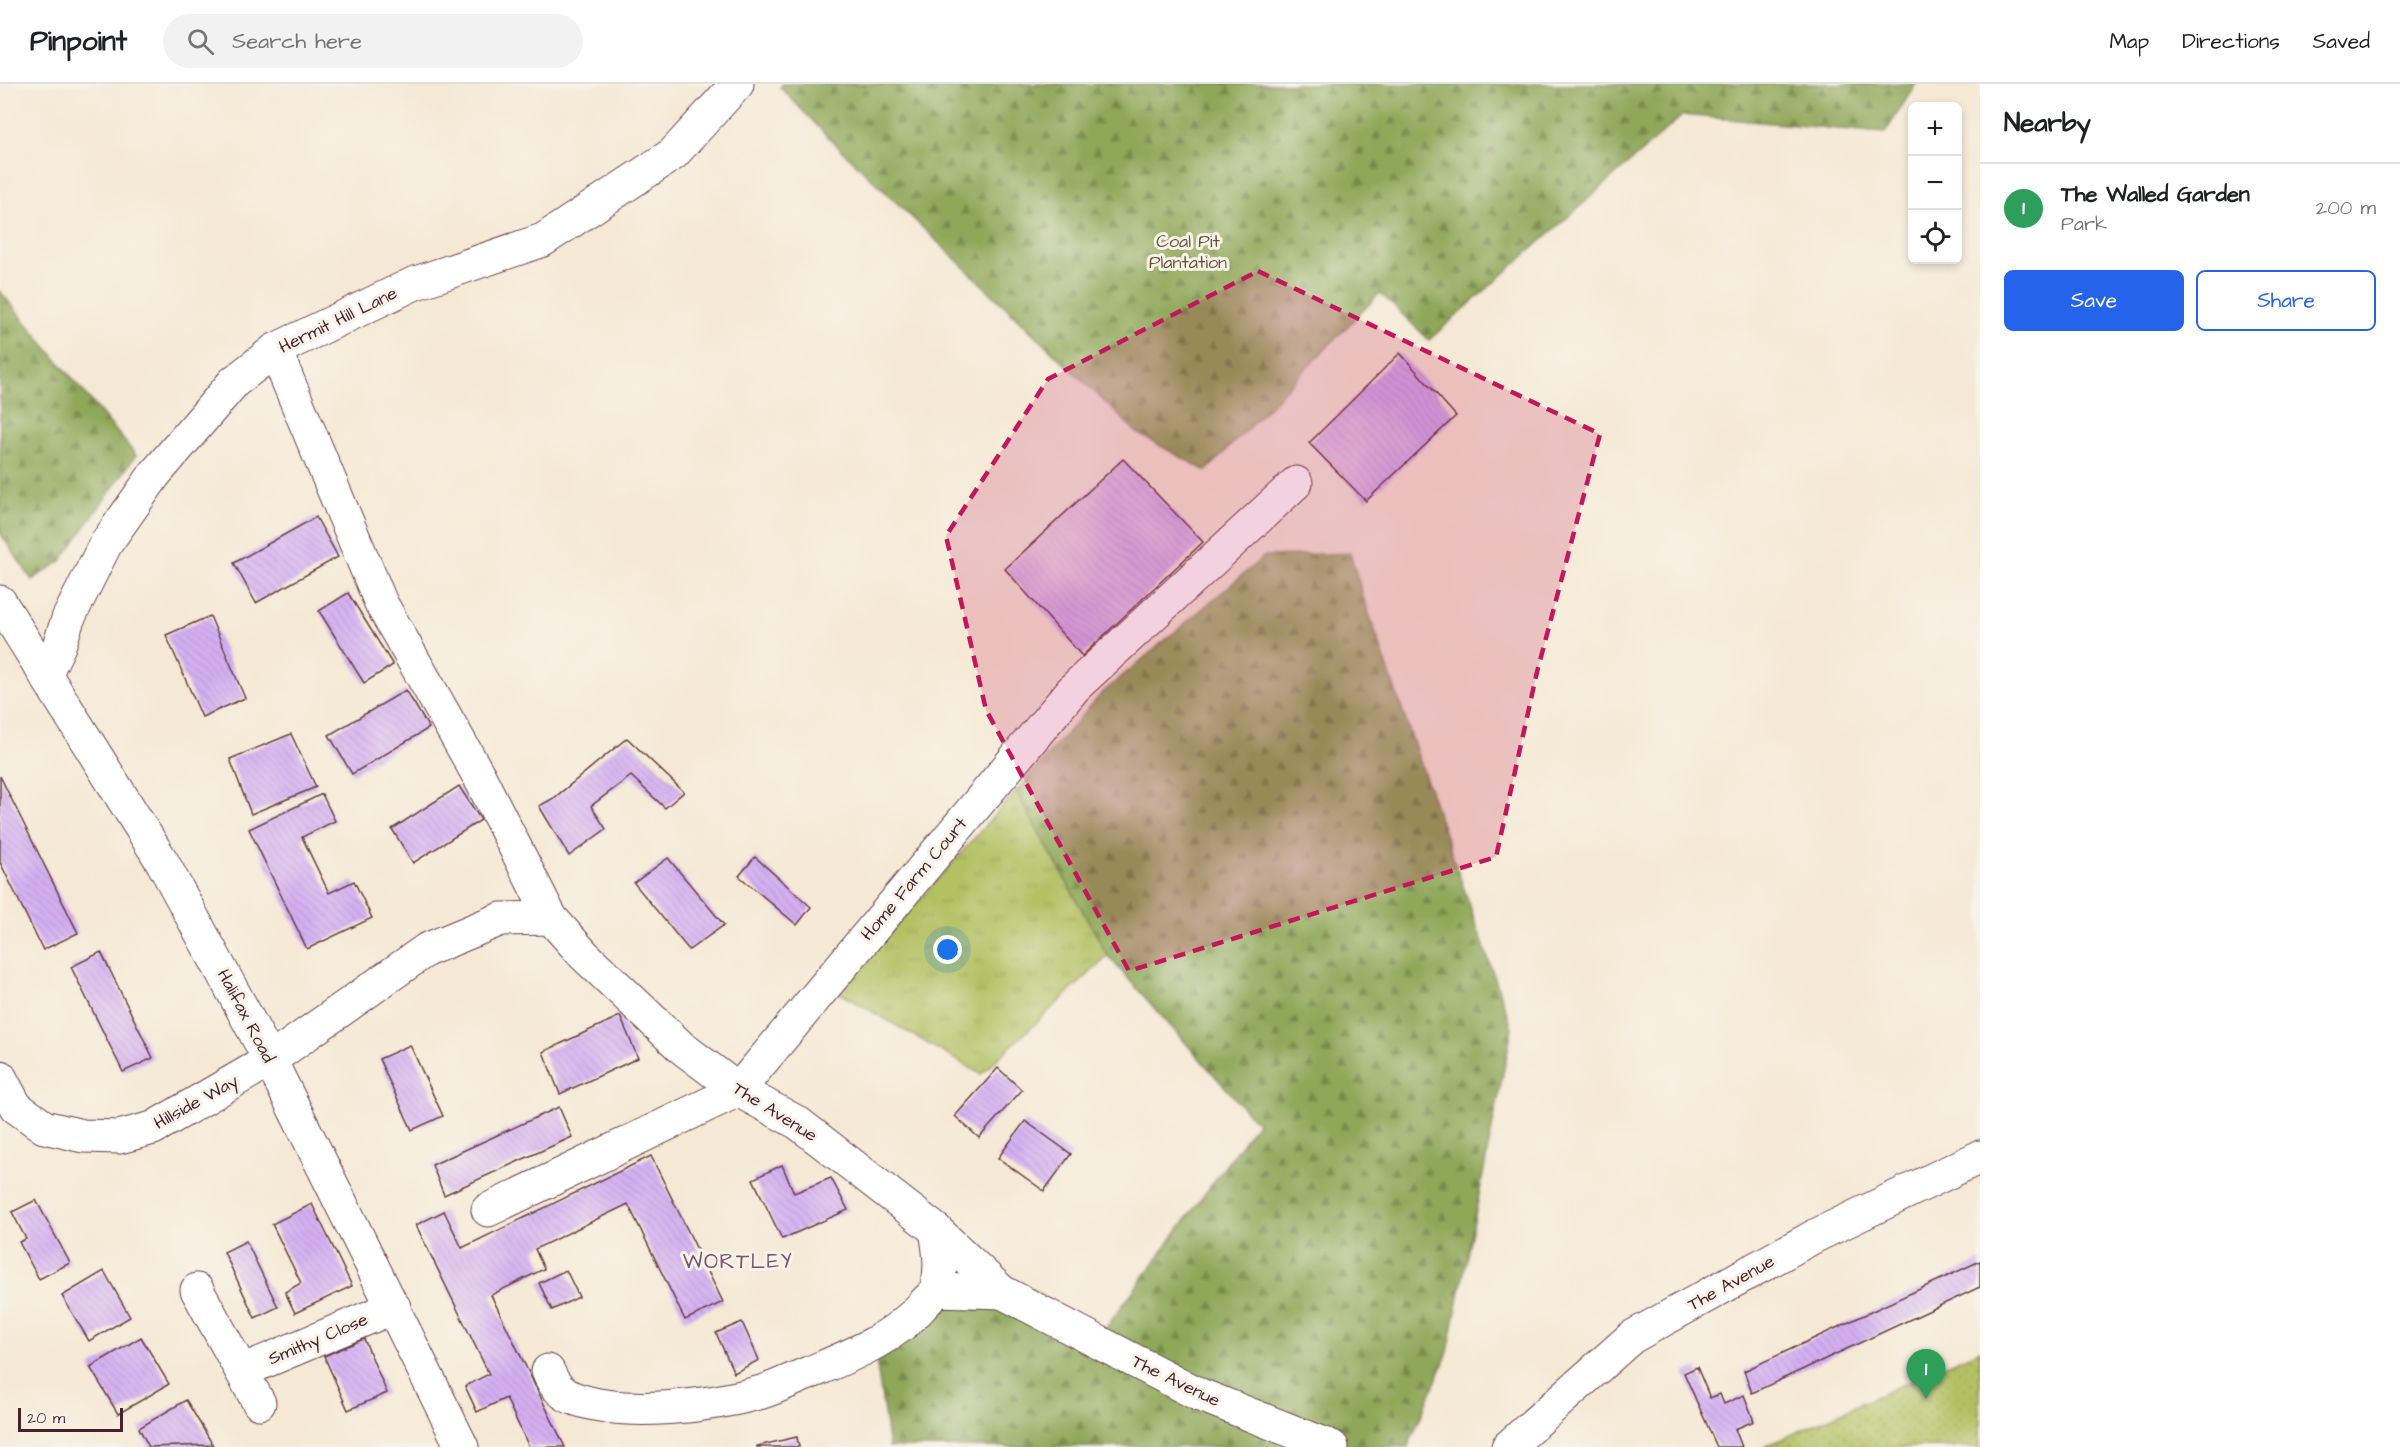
<!DOCTYPE html>
<html lang="en">
<head>
<meta charset="utf-8">
<style>
	body { margin:0; font-family:"Architects Daughter",sans-serif; background:#f2f2f2; color:#202124 }
	.controls { position:absolute; right:18px; top:18px; display:grid; overflow:hidden; border-radius:9px; box-shadow:0 3px 9px #0003 }
	.controls button { width:54px; height:54px; display:grid; place-items:center; padding:0; border:0; border-bottom:2px solid #e0e0e0; background:#fff; color:#202124; font:30px sans-serif }
	.scale { position:absolute; left:18px; bottom:15px; width:105px; box-sizing:border-box; padding-left:6px; border:3px solid #4a1f2b; border-top:0; font-size:16px; line-height:21px; white-space:nowrap; color:#4a1f2b; -webkit-text-stroke:4px #f7f3e8; paint-order:stroke }
	.you { position:absolute; left:948px; top:866px; width:21px; height:21px; margin:-15px; border:4px solid #fff; border-radius:50%; background:#1a73e8; box-shadow:0 0 0 9px #1a73e833 }
	.badge { display:grid; place-items:center; width:39px; height:39px; border-radius:50%; background:#2563eb; color:#fff; font-size:20px; font-weight:700 }
	.pin { position:absolute; translate:-50% -50px; filter:drop-shadow(0 2px 3px #0008) }
	.pin::after { content:''; position:absolute; top:32px; width:21px; height:18px; background:inherit; clip-path:polygon(0 0,100% 0,50% 100%) }
	.list { margin:0; padding:0; list-style:none }
	h2 { display:flex; justify-content:space-between; align-items:center; height:78px; margin:0; padding:0 24px; font-size:26px }
	h2 small { font-size:20px; font-weight:400; color:#757577 }
	.list li { display:grid; grid-template-columns:39px 1fr auto; gap:18px; align-items:center; box-sizing:border-box; height:90px; padding:0 24px; border-top:2px solid #e0e0e0 }
	.list b { display:block; font-size:22px; white-space:nowrap }
	.list p { margin:0; font-size:20px; white-space:nowrap; color:#757577 }
	.list em { font-size:20px; font-style:normal; color:#757577 }
	.actions { display:flex; gap:12px; padding:18px 24px }
	.actions a { flex:1; padding:14px 0; border:2px solid #2563eb; border-radius:9px; text-align:center; font-size:21px; color:#2563eb }
	.actions .main { background:#2563eb; color:#fff }
	.icon { flex:none; width:33px; height:33px; fill:none; stroke:currentColor; stroke-width:2; stroke-linecap:round; stroke-linejoin:round }
	.map { position:relative; flex:none; width:1980px; height:1363px; overflow:hidden }
	header { display:flex; align-items:center; gap:36px; box-sizing:border-box; height:84px; padding:0 30px; background:#fff; border-bottom:2px solid #e0e0e0 }
	header strong { font-size:28px }
	nav { display:flex; gap:33px; margin-inline-start:auto; font-size:21px }
	.search { width:420px; height:54px; background:#f2f2f2; display:flex; align-items:center; gap:15px; box-sizing:border-box; padding:0 21px; border-radius:33px; color:#757577; font-size:22px }
	main { display:flex }
	aside { flex:1; background:#fff }
	.map>svg:first-child { display:block }
	.grass { fill:url(#grass-tufts); stroke:#7e7047; stroke-width:1.5 }
	.forest { fill:url(#forest-firs); stroke:#6c6342; stroke-width:1.5 }
	.garden { fill:url(#garden-dots); stroke:#7e7047; stroke-width:1.5 }
	.building { fill:url(#building-back-hatch) }
	.lines { fill:none; stroke-linecap:round; stroke-linejoin:round }
	.minor-casing { stroke:#643d44; stroke-width:35 }
	.highway-casing { stroke:#643d44; stroke-width:35 }
	.minor { stroke:#fff; stroke-width:33 }
	.highway { stroke:#fff; stroke-width:33 }
	.marked { fill:#c2185b; fill-opacity:0.2; stroke:#c2185b; stroke-width:4.5; stroke-dasharray:12 8; stroke-linejoin:round }
	.labels { text-anchor:middle; dominant-baseline:central; stroke-width:6; stroke-linejoin:round; paint-order:stroke }
	.park-label { font-size:18px; fill:#6a503c; stroke:#f7f3e8 }
	.street-label { font-size:18px; fill:#4a1f2b; stroke:#f7f3e8 }
	.quarter-label { font-size:21px; letter-spacing:1.5px; fill:#7b5271; stroke:#f7f3e8 }
</style>
</head>
<body>
<header>
<strong>Pinpoint</strong>
<div class="search"><svg class="icon" aria-label="search" viewBox="0 0 24 24"><circle cx="10" cy="10" r="6"/><path d="M15 15l6 6"/></svg>Search here</div>
<nav><a>Map</a><a>Directions</a><a>Saved</a></nav>
</header>
<main>
<div class="map">
<svg width="1980" height="1363" viewBox="0 0 1980 1363">
	<defs>
		<pattern id="grass-tufts" width="24" height="20" patternUnits="userSpaceOnUse" patternTransform="scale(1.5)"><rect width="24" height="20" fill="#b3c163"/><path d="M3 7l-1-3M5 7V3M7 7l1-3M15 17l-1-3M17 17v-4M19 17l1-3" fill="none" stroke="#9ba556"/></pattern>
		<pattern id="forest-firs" width="22" height="20" patternUnits="userSpaceOnUse" patternTransform="scale(1.5)"><rect width="22" height="20" fill="#8ea759"/><path d="M5 1l3.5 6h-7zM16 11l3.5 6h-7z" fill="#76874a"/></pattern>
		<pattern id="garden-dots" width="8" height="8" patternUnits="userSpaceOnUse" patternTransform="scale(1.5)"><rect width="8" height="8" fill="#b3c163"/><path d="M2 2h.1M6 6h.1" fill="none" stroke="#9ba556" stroke-width="1.8" stroke-linecap="round"/></pattern>
		<pattern id="building-back-hatch" width="6" height="6" patternUnits="userSpaceOnUse" patternTransform="scale(1.5)"><rect width="6" height="6" fill="#d5b0f3"/><path d="M-1 5l2 2M0 0l6 6M5-1l2 2" fill="none" stroke="#b897d0"/></pattern>
	</defs>
	<rect width="100%" height="100%" fill="#f7f3e8"/>
	<filter id="ink" filterUnits="userSpaceOnUse"><feTurbulence type="fractalNoise" baseFrequency=".0167" numOctaves="2"/><feDisplacementMap in="SourceGraphic" scale="12" xChannelSelector="R" yChannelSelector="G"/><feConvolveMatrix kernelMatrix="1 2 1 2 8 2 1 2 1" color-interpolation-filters="sRGB"/></filter>
	<filter id="wash" filterUnits="userSpaceOnUse"><feTurbulence type="fractalNoise" baseFrequency=".008" numOctaves="4" result="noise"/><feDisplacementMap in="SourceGraphic" scale="24" xChannelSelector="R" yChannelSelector="G"/><feGaussianBlur stdDeviation="1.35" result="paint"/><feColorMatrix in="noise" values="0 0 0 0 0 0 0 0 0 0 0 0 0 0 0 0 0 1.4 0 .05"/><feComposite in="paint" operator="in"/></filter>
	<g filter="url(#wash)">
		<rect width="100%" height="100%" fill="#f5e9d5"/>
		<!-- grass -->
		<path class="grass" d="M1016 707 1108 872 981 990 838 908Z"/>
		<!-- forest -->
		<g class="forest">
			<path d="M783 0H1916L1885 49 1683 31 1429 256 1380 209 1206 387 1137 349 826 51 780 3Z"/>
			<path d="M0 207 136 371 61 477 32 496 0 449Z"/>
			<path d="M1350 469 1363 512 1512 944 1448 1268 1408 1363H889L873 1255 963 1165 1103 1248 1257 1039 1108 872 1016 707 1101 610 1265 472Z"/>
		</g>
		<!-- garden -->
		<path class="garden" d="M1980 1266V1363H1764Z"/>
		<g id="blocks">
			<!-- building -->
			<g class="building">
				<path d="M1400 269 1456 332 1366 417 1309 359Z"/>
				<path d="M1123 375 1203 458 1082 572 1005 485Z"/>
				<path d="M316 433 338 473 256 519 234 479Z"/>
				<path d="M348 509 393 581 364 599 319 527Z"/>
				<path d="M210 532 245 614 202 633 166 551Z"/>
				<path d="M406 606 429 644 352 690 329 651Z"/>
				<path d="M291 650 316 703 251 730 230 675Z"/>
				<path d="M627 654 684 708 665 724 631 692 591 722 606 745 569 772 539 722 554 714Z"/>
				<path d="M0 692 78 849 43 866 0 778Z"/>
				<path d="M459 702 481 736 413 779 392 745Z"/>
				<path d="M322 710 335 737 302 753 329 809 354 797 372 834 307 865 249 745Z"/>
				<path d="M755 773 811 823 797 841 739 792Z"/>
				<path d="M668 774 724 841 689 866 634 799Z"/>
				<path d="M101 868 153 974 123 988 71 883Z"/>
				<path d="M620 932 638 974 560 1010 543 968Z"/>
				<path d="M410 961 443 1032 412 1046 379 975Z"/>
				<path d="M998 984 1022 1006 979 1054 955 1032Z"/>
				<path d="M559 1023 572 1053 444 1111 432 1081Z"/>
				<path d="M1025 1037 1071 1070 1044 1107 998 1074Z"/>
				<path d="M651 1072 723 1218 685 1236 628 1120 535 1165 544 1185 491 1211 565 1363H529L506 1314 477 1328 465 1302 489 1290 416 1141 444 1127 462 1164Z"/>
				<path d="M782 1081 794 1109 831 1094 848 1126 782 1155 753 1095Z"/>
				<path d="M36 1116 70 1179 39 1195 19 1158 26 1155 12 1128Z"/>
				<path d="M312 1120 352 1202 295 1229 285 1208 301 1199 272 1140Z"/>
				<path d="M246 1157 278 1223 255 1234 224 1168Z"/>
				<path d="M1980 1177V1203L1752 1309 1744 1287Z"/>
				<path d="M566 1186 579 1213 552 1226 539 1199Z"/>
				<path d="M104 1187 130 1233 89 1257 62 1212Z"/>
				<path d="M742 1238 759 1276 734 1289 716 1249Z"/>
				<path d="M141 1253 169 1300 118 1330 90 1283Z"/>
				<path d="M364 1255 387 1309 348 1326 324 1272Z"/>
				<path d="M1697 1283 1710 1314 1720 1310 1724 1320 1744 1311 1754 1337 1735 1345 1742 1363H1717L1684 1289Z"/>
				<path d="M186 1316 213 1361 149 1363 139 1344Z"/>
				<path d="M797 1353 799 1363H757V1362Z"/>
			</g>
		</g>
	</g>
	<g filter="url(#ink)">
		<use href="#blocks" fill-opacity="0" stroke="#643d44" stroke-width="1.5"/>
		<g class="lines">
			<!-- minor casing -->
			<g class="minor-casing">
				<g id="minor">
					<path d="M275 266 381 519 479 692 551 834"/>
					<path d="M46 589 59 562 68 535 105 461 155 390 234 298 275 266 413 200 543 156 673 70 737 0"/>
					<path d="M0 993 16 1023 44 1043 83 1052 119 1053 153 1044 270 976 426 866 501 835 551 834 584 871 681 963 738 1006 798 1039 936 1146 1002 1208 1198 1310 1332 1363"/>
					<path d="M488 1126 738 1006 1075 603 1296 399"/>
					<path d="M197 1206 259 1319"/>
					<path d="M936 1206 1002 1208"/>
					<path d="M242 1287 394 1223"/>
					<path d="M548 1287C553 1300 562 1311 576 1315 627 1333 711 1322 762 1308 778 1303 793 1295 809 1289 849 1272 892 1256 922 1222 926 1217 934 1211 936 1205 943 1187 939 1164 936 1146"/>
					<path d="M1508 1363 1632 1253 1815 1152 1980 1073"/>
				</g>
			</g>
			<!-- highway casing -->
			<g class="highway-casing">
				<path id="highway" d="M0 518 163 779 270 976 462 1363"/>
			</g>
			<!-- minor -->
			<use href="#minor" class="minor"/>
			<!-- highway -->
			<use href="#highway" class="highway"/>
		</g>
	</g>
	<!-- marked area -->
	<path class="marked" d="M1258 187 1600 350 1537 588 1496 773 1129 887 986 626 946 452 1048 295Z"/>
	<g class="labels">
		<!-- park labels -->
		<g class="park-label">
			<text x="1188" y="157">Coal Pit<tspan x="1188" dy="21">Plantation</tspan></text>
		</g>
		<!-- street labels -->
		<g class="street-label">
			<text transform="translate(338 236) rotate(-26)">Hermit Hill Lane</text>
			<text transform="translate(914 795) rotate(-50)">Home Farm Court</text>
			<text transform="translate(246 932) rotate(62)">Halifax Road</text>
			<text transform="translate(196 1018) rotate(-29)">Hillside Way</text>
			<text transform="translate(775 1028) rotate(32)">The Avenue</text>
			<text transform="translate(1731 1199) rotate(-29)">The Avenue</text>
			<text transform="translate(318 1255) rotate(-23)">Smithy Close</text>
			<text transform="translate(1176 1297) rotate(26)">The Avenue</text>
		</g>
		<!-- quarter labels -->
		<g class="quarter-label">
			<text x="738" y="1177">WORTLEY</text>
		</g>
	</g>
</svg>
<div class="controls">
<button>+</button>
<button>−</button>
<button><svg class="icon" aria-label="locate" viewBox="0 0 24 24"><circle cx="12" cy="12" r="6"/><path d="M12 2v4M12 18v4M2 12h4M18 12h4"/></svg></button>
</div>
<div class="scale">20 m</div>
<div class="you"></div>
<div class="pin badge" style="left:1926px;top:1315px;background:#2e9e5b">1</div>
</div>
<aside>
<h2>Nearby<small></small></h2>
<ul class="list">
<li><span class="badge" style="background:#2e9e5b">1</span><div><b>The Walled Garden</b><p>Park</p></div><em>200 m</em></li>
</ul>
<div class="actions"><a class="main">Save</a><a>Share</a></div>
</aside>
</main>
</body>
</html>
